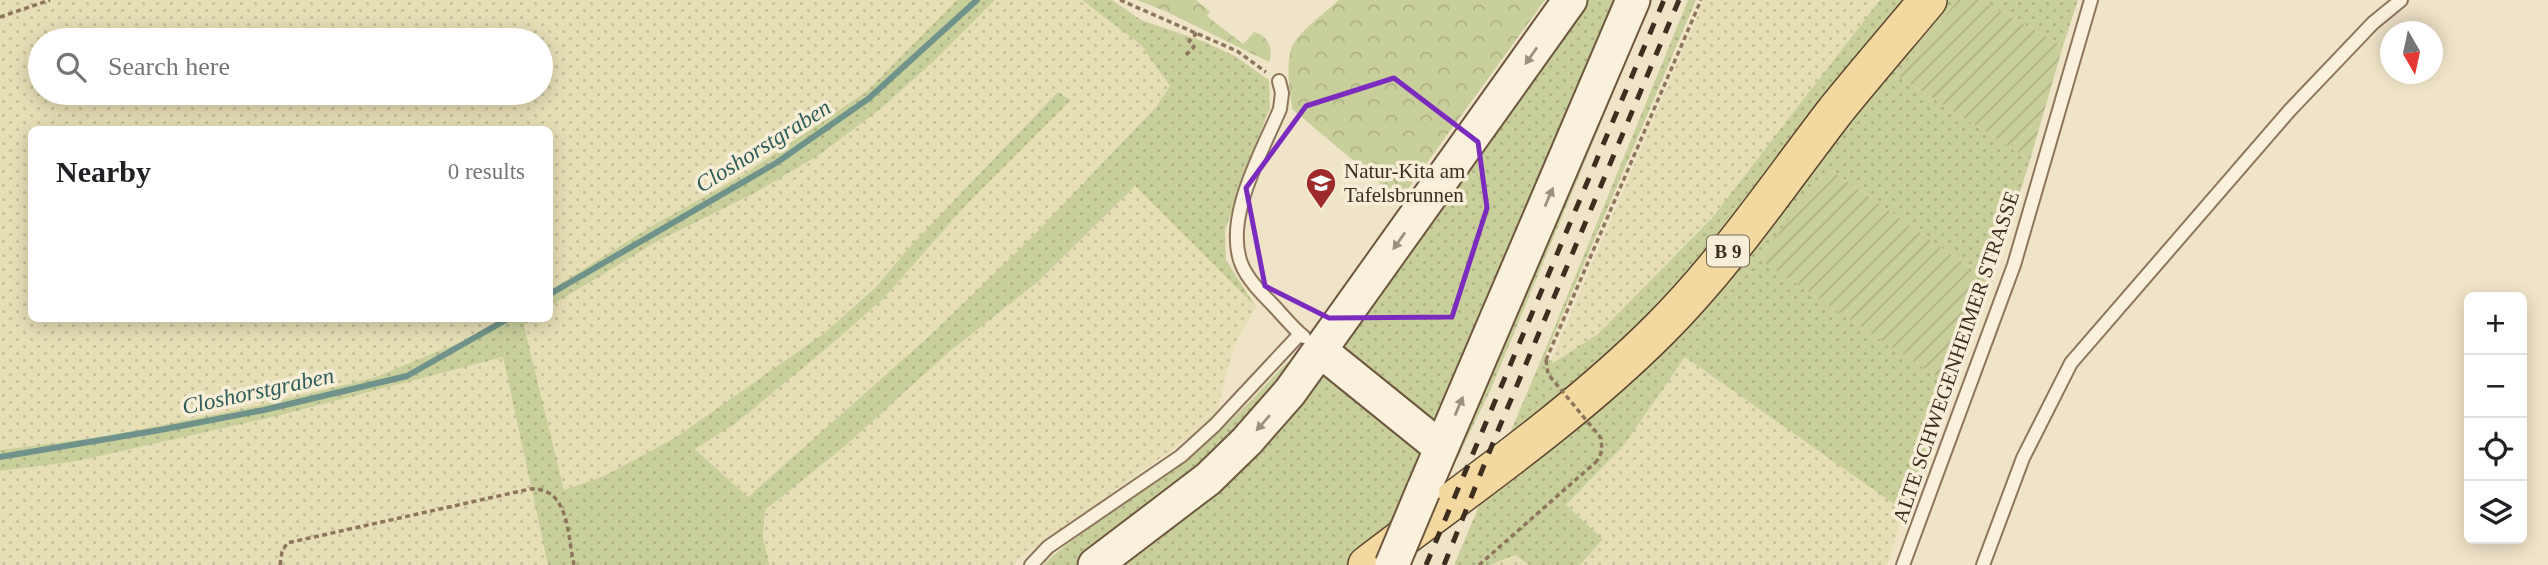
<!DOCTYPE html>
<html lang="en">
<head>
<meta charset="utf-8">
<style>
	body { margin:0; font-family:"Times New Roman",serif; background:#f6f6f6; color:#202124 }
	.controls { position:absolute; right:21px; bottom:21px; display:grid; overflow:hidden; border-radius:10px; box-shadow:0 4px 18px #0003 }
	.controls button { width:63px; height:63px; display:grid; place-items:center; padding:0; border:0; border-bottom:2px solid #e0e0e0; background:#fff; color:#202124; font:35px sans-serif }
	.compass { position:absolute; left:2380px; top:21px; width:63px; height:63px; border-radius:50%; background:#fff; box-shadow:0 4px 18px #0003; rotate:171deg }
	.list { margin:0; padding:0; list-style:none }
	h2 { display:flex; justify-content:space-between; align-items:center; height:91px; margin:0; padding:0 28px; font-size:30px }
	h2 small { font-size:23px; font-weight:400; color:#757577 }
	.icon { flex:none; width:38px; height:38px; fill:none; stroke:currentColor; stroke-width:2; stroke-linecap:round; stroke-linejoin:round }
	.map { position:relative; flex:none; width:2548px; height:565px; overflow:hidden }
	.search { position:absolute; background:#fff; box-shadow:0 4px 18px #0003; left:28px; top:28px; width:525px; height:77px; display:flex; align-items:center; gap:18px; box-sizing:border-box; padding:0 24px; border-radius:38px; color:#757577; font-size:26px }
	.panel { position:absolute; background:#fff; box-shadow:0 4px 18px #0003; left:28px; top:126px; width:525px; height:196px; border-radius:10px }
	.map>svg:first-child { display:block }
	.farmland { fill:url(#farmland-dots); fill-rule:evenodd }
	.grass { fill:url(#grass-dots) }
	.forest { fill:url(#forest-crowns) }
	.garden { fill:url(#garden-furrows) }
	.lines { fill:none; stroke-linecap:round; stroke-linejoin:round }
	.stream { stroke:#6f938a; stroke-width:6 }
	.service-casing { stroke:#8d765c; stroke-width:16 }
	.secondary-casing { stroke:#6f573f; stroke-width:37 }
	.primary-casing { stroke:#5b4430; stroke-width:40 }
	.path { stroke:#8d765c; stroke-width:3.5; stroke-dasharray:5 3.5; stroke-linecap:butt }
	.service { stroke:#faf1dc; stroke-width:12 }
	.secondary { stroke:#faf1dc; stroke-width:33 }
	.primary { stroke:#f3d9a0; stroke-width:37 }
	.rail { stroke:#3d2e20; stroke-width:5; stroke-dasharray:12 12; stroke-linecap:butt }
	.secondary-bridge-casing { stroke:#6f573f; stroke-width:37; stroke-linecap:butt }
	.path-bridge { stroke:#8d765c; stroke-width:3.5; stroke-dasharray:5 3.5; stroke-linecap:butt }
	.secondary-bridge { stroke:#faf1dc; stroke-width:33 }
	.oneway { fill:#9c907e }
	.marked { fill:none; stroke:#7b2cbf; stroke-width:5; stroke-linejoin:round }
	.labels { text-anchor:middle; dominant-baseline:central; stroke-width:7; stroke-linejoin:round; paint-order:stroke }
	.shield { fill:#f7eed8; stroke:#756857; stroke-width:2 }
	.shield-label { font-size:19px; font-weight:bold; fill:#3d2e20 }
	.poi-label { font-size:21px; fill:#3d2e20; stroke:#f7eed8; text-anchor:start }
	.street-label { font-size:21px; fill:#3d2e20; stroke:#f7eed8 }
	.water-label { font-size:23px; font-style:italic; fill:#2f5d5a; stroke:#f7eed8 }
</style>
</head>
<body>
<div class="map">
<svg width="2548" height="565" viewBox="0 0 2548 565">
	<defs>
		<pattern id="farmland-dots" width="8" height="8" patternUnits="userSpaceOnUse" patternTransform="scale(1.75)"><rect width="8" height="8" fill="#e6deb5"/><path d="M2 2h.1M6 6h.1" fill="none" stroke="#c6bf9b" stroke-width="1.8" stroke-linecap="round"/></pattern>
		<pattern id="grass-dots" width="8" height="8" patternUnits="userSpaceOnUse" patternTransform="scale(1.75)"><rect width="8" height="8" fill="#c9cf9b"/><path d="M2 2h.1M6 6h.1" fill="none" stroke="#aeb285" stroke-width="1.8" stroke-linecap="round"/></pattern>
		<pattern id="forest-crowns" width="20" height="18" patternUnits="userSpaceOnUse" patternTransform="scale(1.75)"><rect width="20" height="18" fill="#c9cf9b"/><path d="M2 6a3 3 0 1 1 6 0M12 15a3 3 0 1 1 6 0" fill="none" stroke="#aeb285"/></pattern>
		<pattern id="garden-furrows" width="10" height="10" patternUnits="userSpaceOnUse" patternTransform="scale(1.75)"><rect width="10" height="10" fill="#c9cf9b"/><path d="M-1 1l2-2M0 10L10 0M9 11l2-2" fill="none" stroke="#aeb285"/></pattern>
	</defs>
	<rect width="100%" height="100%" fill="#f0e4c8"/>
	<!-- farmland -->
	<g class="farmland">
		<path d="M0 0H957L867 91 743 175 650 227 550 290V130H32V318L501 319 463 341 373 378 257 406 101 437 0 450ZM40 40H541V93H40Z"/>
		<path d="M995 0H1082L1141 45 1170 85 1156 107 1035 234 934 332 748 497 695 449 735 424 828 347 884 298 965 206 1071 100 1058 92 908 249 876 287 823 334 675 438 604 476 563 490 524 325 533 319 550 318V306L555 302 658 241 755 193 819 155 879 110 933 62Z"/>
		<path d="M1704 0H1880L1712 218 1598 334 1554 364 1551 361Z"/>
		<path d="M1135 186 1256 307 1234 345 1215 419 1020 558 1014 565H769L763 537 765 510 845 446 950 351 1039 281Z"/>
		<path d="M503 357 548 565H0V471L78 461 281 415Z"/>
		<path d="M1685 357 1904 511 1887 565H1580L1603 539 1566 506 1624 445Z"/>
		<path d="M1515 555 1529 565H1490L1492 564Z"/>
	</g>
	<!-- grass -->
	<g class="grass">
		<path d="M957 0H995L933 62 879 110 819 155 755 193 658 241 550 306V290L650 227 743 175 867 91Z"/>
		<path d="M1082 0H1112L1141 20 1205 42 1235 56 1269 80 1270 107 1225 230 1226 260 1256 307 1135 186 1039 281 950 351 845 446 765 510 763 537 769 565H548L503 357 281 415 78 461 0 471V450L101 437 257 406 373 378 463 341 501 319 533 318 524 326 564 490 604 476 675 438 823 334 876 287 908 249 1058 92 1071 100 965 206 884 298 828 347 735 424 695 449 748 497 934 332 1035 234 1156 107 1170 86 1141 45Z"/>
		<path d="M1583 0H1622L1440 422 1430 427 1344 352 1340 341Z"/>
		<path d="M1645 0H1652L1490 391 1443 488 1438 487Z"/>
		<path d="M1688 0H1696L1545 356 1553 363 1598 334 1712 218 1880 0H1916L1767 229 1944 0H1958L1896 75 2030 160 1992 283 1828 168 1760 259 1951 386 1904 511 1685 357 1624 445 1566 505 1603 539 1580 565H1529L1515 555 1490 565H1454L1543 355Z"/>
		<path d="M1980 0H2078L2063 46Z"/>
		<path d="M1297 355 1247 431 1081 565H1043C1085 525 1139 497 1185 461 1212 440 1236 416 1259 392 1272 379 1282 365 1297 355Z"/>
		<path d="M1326 371 1419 449 1421 460 1413 482 1383 540 1350 565H1113L1291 412Z"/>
	</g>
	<!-- forest -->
	<g class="forest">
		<path d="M1137 0H1196L1210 12 1207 16 1243 44 1254 32C1268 35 1274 49 1269 62L1165 11Z"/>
		<path d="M1339 0H1545L1400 200 1292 109C1290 90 1285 66 1292 47 1298 32 1326 12 1339 0Z"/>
	</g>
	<!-- garden -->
	<g class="garden">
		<path d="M1958 0H1980L2063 46 2030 160 1896 75Z"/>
		<path d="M1828 168 1992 283 1951 386 1759 259Z"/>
	</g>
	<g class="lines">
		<!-- stream -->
		<g class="stream">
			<path d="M550 294 776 163 868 99 977 0"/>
			<path d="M0 457 160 430 264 410 407 376 509 318"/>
		</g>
		<!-- service casing -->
		<g class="service-casing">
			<g id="service">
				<path d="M1279 81 1282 93 1280 109C1262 152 1224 217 1241 263 1247 279 1262 294 1274 306 1284 317 1293 328 1304 337"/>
				<path d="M1031 565 1048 547 1181 456 1215 425 1300 334"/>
				<path d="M1903 565 2014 265 2091 0"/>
				<path d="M1983 565 2023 458 2071 363 2290 110 2373 23 2401 0"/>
			</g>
		</g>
		<!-- secondary casing -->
		<g class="secondary-casing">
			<g id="secondary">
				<path d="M1321 351 1441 448"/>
				<path d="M1423 491 1633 0"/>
				<path d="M1095 565 1208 479 1247 441 1290 392 1570 0"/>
			</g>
		</g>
		<!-- primary casing -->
		<g class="primary-casing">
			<path id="primary" d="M1367 565C1466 489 1571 418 1660 329 1726 263 1779 184 1836 110 1866 73 1897 37 1928 0"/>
		</g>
		<!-- path -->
		<g class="path">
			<path d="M1120 0 1237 51 1266 72"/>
			<path d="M0 17 50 0"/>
			<path d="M1186 55 1194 47 1189 41 1197 33"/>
			<path d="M1546 360 1701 0"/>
			<path d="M280 565 282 552 287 543 530 489C570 487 567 535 574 565"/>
			<path d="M1479 565 1597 461"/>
		</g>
		<!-- service -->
		<use href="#service" class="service"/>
		<!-- secondary -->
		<use href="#secondary" class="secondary"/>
		<!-- primary -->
		<use href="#primary" class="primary"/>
		<!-- rail -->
		<g class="rail">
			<path d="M1426 565 1664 0"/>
			<path d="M1444 565 1499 428 1679 0"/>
		</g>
		<!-- secondary-bridge casing -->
		<g class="secondary-bridge-casing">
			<path id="secondary-bridge" d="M1392 565 1423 491"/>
		</g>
		<!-- path-bridge -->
		<path class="path-bridge" d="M1546 360 1548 374 1601 438 1602 451 1597 461"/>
		<!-- secondary-bridge -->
		<use href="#secondary-bridge" class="secondary-bridge"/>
	</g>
	<!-- one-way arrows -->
	<defs><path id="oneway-solid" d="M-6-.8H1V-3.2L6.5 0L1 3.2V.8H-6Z" transform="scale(1.75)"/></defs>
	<g class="oneway">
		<use href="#oneway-solid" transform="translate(1531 56) rotate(125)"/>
		<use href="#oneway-solid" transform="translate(1549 197) rotate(-67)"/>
		<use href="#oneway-solid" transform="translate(1399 241) rotate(125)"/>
		<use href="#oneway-solid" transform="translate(1459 406) rotate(-67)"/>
		<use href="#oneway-solid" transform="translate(1263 423) rotate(131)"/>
	</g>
	<!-- marked area -->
	<path class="marked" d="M1394 78 1478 142 1487 208 1452 317 1329 318 1265 286 1246 188 1306 106Z"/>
	<!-- icons -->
	<defs>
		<g id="school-pin" transform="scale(1.575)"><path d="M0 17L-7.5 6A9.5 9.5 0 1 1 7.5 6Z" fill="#9e2a2b" stroke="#f7eed8"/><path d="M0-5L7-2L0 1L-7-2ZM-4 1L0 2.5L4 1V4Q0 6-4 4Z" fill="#fff"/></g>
	</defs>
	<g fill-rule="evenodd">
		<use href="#school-pin" x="1321" y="183"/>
	</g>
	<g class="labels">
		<!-- shield labels -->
		<rect class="shield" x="1707" y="235.5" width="42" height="31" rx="5"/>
		<g class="shield-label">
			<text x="1728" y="251">B 9</text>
		</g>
		<!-- poi labels -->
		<g class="poi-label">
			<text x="1344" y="171">Natur-Kita am<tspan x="1344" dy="24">Tafelsbrunnen</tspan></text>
		</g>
		<!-- street labels -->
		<g class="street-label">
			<text transform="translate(1956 357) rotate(-71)">ALTE SCHWEGENHEIMER STRASSE</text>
		</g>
		<!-- water labels -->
		<g class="water-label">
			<text transform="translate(763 146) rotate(-32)">Closhorstgraben</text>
			<text transform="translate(258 391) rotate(-12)">Closhorstgraben</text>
		</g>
	</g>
</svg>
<div class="controls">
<button>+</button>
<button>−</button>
<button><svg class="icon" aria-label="locate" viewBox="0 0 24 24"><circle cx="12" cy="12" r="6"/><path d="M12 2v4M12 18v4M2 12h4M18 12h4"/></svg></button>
<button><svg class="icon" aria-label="layers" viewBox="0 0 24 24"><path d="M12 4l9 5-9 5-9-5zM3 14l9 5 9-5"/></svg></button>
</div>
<svg class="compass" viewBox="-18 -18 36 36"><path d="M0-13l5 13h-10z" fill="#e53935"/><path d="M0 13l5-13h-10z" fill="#757577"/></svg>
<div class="search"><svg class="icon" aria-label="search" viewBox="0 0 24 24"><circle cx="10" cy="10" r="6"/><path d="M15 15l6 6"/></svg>Search here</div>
<section class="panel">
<h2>Nearby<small>0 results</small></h2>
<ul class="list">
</ul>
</section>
</div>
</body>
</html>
